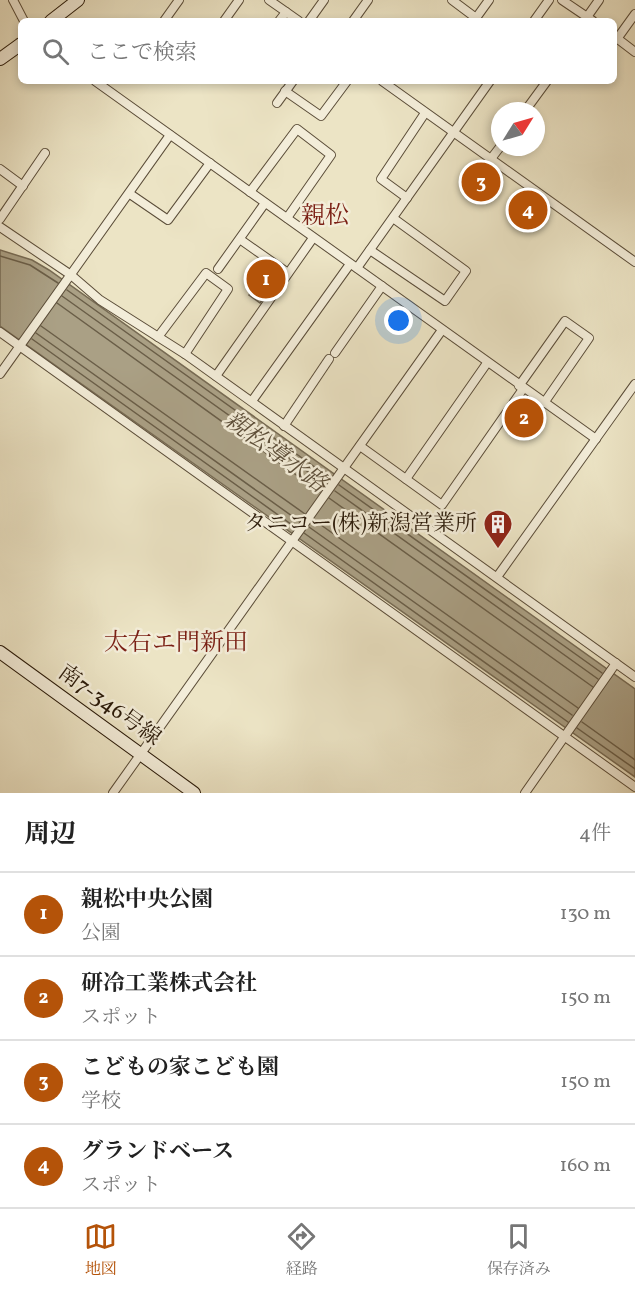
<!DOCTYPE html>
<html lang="ja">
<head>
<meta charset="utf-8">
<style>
	body { margin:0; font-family:Vollkorn,"Noto Serif JP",serif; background:#f6f6f6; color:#222 }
	.compass { position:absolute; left:491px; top:102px; width:54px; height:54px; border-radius:50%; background:#fff; box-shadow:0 3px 9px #0003; rotate:53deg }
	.you { position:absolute; left:399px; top:321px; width:21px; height:21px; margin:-15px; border:4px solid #fff; border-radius:50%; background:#1a73e8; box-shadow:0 0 0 9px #1a73e833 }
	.badge { display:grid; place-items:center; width:39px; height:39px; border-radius:50%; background:#b45309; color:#fff; font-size:20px; font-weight:700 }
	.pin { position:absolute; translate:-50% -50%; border:3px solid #fff; box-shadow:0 2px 6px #0006 }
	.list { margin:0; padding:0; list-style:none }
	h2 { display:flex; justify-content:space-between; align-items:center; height:78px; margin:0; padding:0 24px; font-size:26px }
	h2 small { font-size:20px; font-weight:400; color:#767676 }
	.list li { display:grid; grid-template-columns:39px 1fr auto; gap:18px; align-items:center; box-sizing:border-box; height:84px; padding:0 24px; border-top:2px solid #e0e0e0 }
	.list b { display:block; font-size:22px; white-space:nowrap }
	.list p { margin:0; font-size:20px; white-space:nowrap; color:#767676 }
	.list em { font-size:20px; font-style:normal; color:#767676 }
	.icon { flex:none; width:33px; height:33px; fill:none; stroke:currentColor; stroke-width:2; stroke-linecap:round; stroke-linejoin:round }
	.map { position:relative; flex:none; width:635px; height:793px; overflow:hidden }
	.search { position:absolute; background:#fff; box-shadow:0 3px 9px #0003; left:18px; right:18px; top:18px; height:66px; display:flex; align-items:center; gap:15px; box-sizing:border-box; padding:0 21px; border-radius:9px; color:#767676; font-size:22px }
	.sheet { height:414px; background:#fff }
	nav { display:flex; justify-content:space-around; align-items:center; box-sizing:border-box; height:84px; border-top:2px solid #e0e0e0; background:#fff; font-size:16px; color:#767676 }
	nav a { display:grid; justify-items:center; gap:3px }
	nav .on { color:#b45309 }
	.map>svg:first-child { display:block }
	.green { fill:#cbc2a5; stroke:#7b6e58; stroke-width:1.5 }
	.water { fill:#aaa085; stroke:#776b54; stroke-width:1.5 }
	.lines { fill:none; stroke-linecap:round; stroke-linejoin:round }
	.shore { stroke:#6a5e48; stroke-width:1.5 }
	.street-casing { stroke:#5b4d39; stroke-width:10 }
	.secondary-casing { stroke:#2b1b0a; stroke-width:14 }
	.street { stroke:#f3edd9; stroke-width:8 }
	.secondary { stroke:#f3edd9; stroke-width:12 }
	.labels { text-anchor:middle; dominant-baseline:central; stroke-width:5; stroke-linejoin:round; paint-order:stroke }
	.poi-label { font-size:22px; fill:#2b1b0a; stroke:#f3edd9; text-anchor:end }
	.street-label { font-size:22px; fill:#2b1b0a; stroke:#f3edd9 }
	.neighbourhood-label { font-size:24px; fill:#7a1f14; stroke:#f3edd9 }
	.water-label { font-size:24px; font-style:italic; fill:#5e503b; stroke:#f3edd9 }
</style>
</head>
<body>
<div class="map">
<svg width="635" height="793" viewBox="0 0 635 793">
	<rect width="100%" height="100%" fill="#ece4c5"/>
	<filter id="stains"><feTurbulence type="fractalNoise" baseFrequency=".00333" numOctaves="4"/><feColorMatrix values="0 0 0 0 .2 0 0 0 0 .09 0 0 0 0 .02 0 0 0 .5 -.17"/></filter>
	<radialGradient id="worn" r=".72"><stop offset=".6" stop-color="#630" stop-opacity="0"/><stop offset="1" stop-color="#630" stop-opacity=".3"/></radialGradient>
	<!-- green -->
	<path class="green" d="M267 263 281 274 260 303 249 295 254 287 251 285Z"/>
	<!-- water -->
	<path class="water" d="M0 250 32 260 49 270 635 689V777L0 326Z"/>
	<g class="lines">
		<!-- shore -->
		<g class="shore">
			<path d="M0 256 30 265 58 283"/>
			<path d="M67 290 330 478"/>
			<path d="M62 296 325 484"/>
			<path d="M57 303 320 492"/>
			<path d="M41 326 305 514"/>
			<path d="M36 333 299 521"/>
			<path d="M32 339 295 527"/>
			<path d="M339 485 602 673"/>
			<path d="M335 491 598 679"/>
			<path d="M329 498 593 687"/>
			<path d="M314 520 578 708"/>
			<path d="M309 527 572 715"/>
			<path d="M304 533 568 722"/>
			<path d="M582 722 635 760"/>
			<path d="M577 728 635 769"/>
		</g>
		<!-- street casing -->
		<g class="street-casing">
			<g id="street">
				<path d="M13 0 24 21"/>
				<path d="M269 0 299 21"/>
				<path d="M452 0 476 18 489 0"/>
				<path d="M562 0 593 21"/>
				<path d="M587 17 599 0"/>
				<path d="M164 21 179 0"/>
				<path d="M224 21 239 0"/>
				<path d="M279 21 286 12"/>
				<path d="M309 21 324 0"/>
				<path d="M353 21 368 0"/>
				<path d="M534 21 549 0"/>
				<path d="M614 36 635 52"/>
				<path d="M617 39 635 14"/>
				<path d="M95 81 596 439"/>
				<path d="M382 81 635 262"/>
				<path d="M285 91 321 116 347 81"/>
				<path d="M277 103 293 81"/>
				<path d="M525 111 547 81"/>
				<path d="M490 160 500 147"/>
				<path d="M0 169 23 186"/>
				<path d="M250 192 297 129 331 155 287 218"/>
				<path d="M130 194 168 220 210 163"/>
				<path d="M407 198 381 179 425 113"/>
				<path d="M0 219 45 153"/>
				<path d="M0 227 71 275 100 300 185 354 635 677"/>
				<path d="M241 240 288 273"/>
				<path d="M370 250 445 301 466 271 393 218"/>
				<path d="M357 268 490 81"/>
				<path d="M218 269 265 203"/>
				<path d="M0 332 635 787"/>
				<path d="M158 337 206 273 228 289 185 354"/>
				<path d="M335 353 382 286"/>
				<path d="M0 374 170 135"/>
				<path d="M216 376 313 238"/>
				<path d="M519 386 565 321 589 338 544 403"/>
				<path d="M252 401 350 264"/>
				<path d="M284 426 329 359"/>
				<path d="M360 446 442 505 523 389"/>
				<path d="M406 479 487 363"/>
				<path d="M497 577 635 384"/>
				<path d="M113 793 442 330"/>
				<path d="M525 793 616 663"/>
			</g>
		</g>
		<!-- secondary casing -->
		<g class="secondary-casing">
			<g id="secondary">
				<path d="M51 21 78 0"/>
				<path d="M0 59 21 44"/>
				<path d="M0 652 194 793"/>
			</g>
		</g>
		<!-- street -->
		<use href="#street" class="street"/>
		<!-- secondary -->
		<use href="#secondary" class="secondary"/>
	</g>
	<!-- icons -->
	<defs>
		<g id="building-pin" transform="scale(1.5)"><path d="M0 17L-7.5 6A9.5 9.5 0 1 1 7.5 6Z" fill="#8f2418" stroke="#f3edd9"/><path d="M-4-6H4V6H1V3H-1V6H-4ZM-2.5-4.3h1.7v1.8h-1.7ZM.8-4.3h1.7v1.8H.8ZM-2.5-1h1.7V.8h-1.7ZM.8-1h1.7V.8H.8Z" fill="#fff"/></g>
	</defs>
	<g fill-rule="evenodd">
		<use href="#building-pin" x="498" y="524"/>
	</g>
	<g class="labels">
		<!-- poi labels -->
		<g class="poi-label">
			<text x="477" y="524">タニコー(株)新潟営業所</text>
		</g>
		<!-- street labels -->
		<g class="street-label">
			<text transform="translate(109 706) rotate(36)">南7-346号線</text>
		</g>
		<!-- neighbourhood labels -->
		<g class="neighbourhood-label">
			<text x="325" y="217">親松</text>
			<text x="176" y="644">太右エ門新田</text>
		</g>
		<!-- water labels -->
		<g class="water-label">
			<text transform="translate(275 453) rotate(36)">親松導水路</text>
		</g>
	</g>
	<rect width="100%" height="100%" filter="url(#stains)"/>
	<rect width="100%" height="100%" fill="url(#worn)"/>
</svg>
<svg class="compass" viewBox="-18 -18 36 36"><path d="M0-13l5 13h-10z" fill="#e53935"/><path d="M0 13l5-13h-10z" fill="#767676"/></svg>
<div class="you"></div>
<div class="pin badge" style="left:266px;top:279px">1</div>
<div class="pin badge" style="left:524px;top:418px">2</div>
<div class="pin badge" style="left:481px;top:182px">3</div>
<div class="pin badge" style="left:528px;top:210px">4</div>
<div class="search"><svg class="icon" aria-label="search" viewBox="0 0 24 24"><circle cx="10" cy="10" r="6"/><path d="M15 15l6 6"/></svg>ここで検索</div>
</div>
<section class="sheet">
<h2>周辺<small>4件</small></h2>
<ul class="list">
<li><span class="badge">1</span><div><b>親松中央公園</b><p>公園</p></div><em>130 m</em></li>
<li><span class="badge">2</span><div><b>研冷工業株式会社</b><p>スポット</p></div><em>150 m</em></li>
<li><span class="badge">3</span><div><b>こどもの家こども園</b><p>学校</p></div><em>150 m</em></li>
<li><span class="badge">4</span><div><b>グランドベース</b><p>スポット</p></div><em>160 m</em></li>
</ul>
</section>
<nav>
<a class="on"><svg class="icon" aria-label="map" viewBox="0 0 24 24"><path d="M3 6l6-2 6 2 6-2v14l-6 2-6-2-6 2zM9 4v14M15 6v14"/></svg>地図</a>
<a><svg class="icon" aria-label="directions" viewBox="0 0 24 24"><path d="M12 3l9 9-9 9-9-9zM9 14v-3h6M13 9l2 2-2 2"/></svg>経路</a>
<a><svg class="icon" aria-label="saved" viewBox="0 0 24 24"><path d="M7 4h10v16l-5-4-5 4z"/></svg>保存済み</a>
</nav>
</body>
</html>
